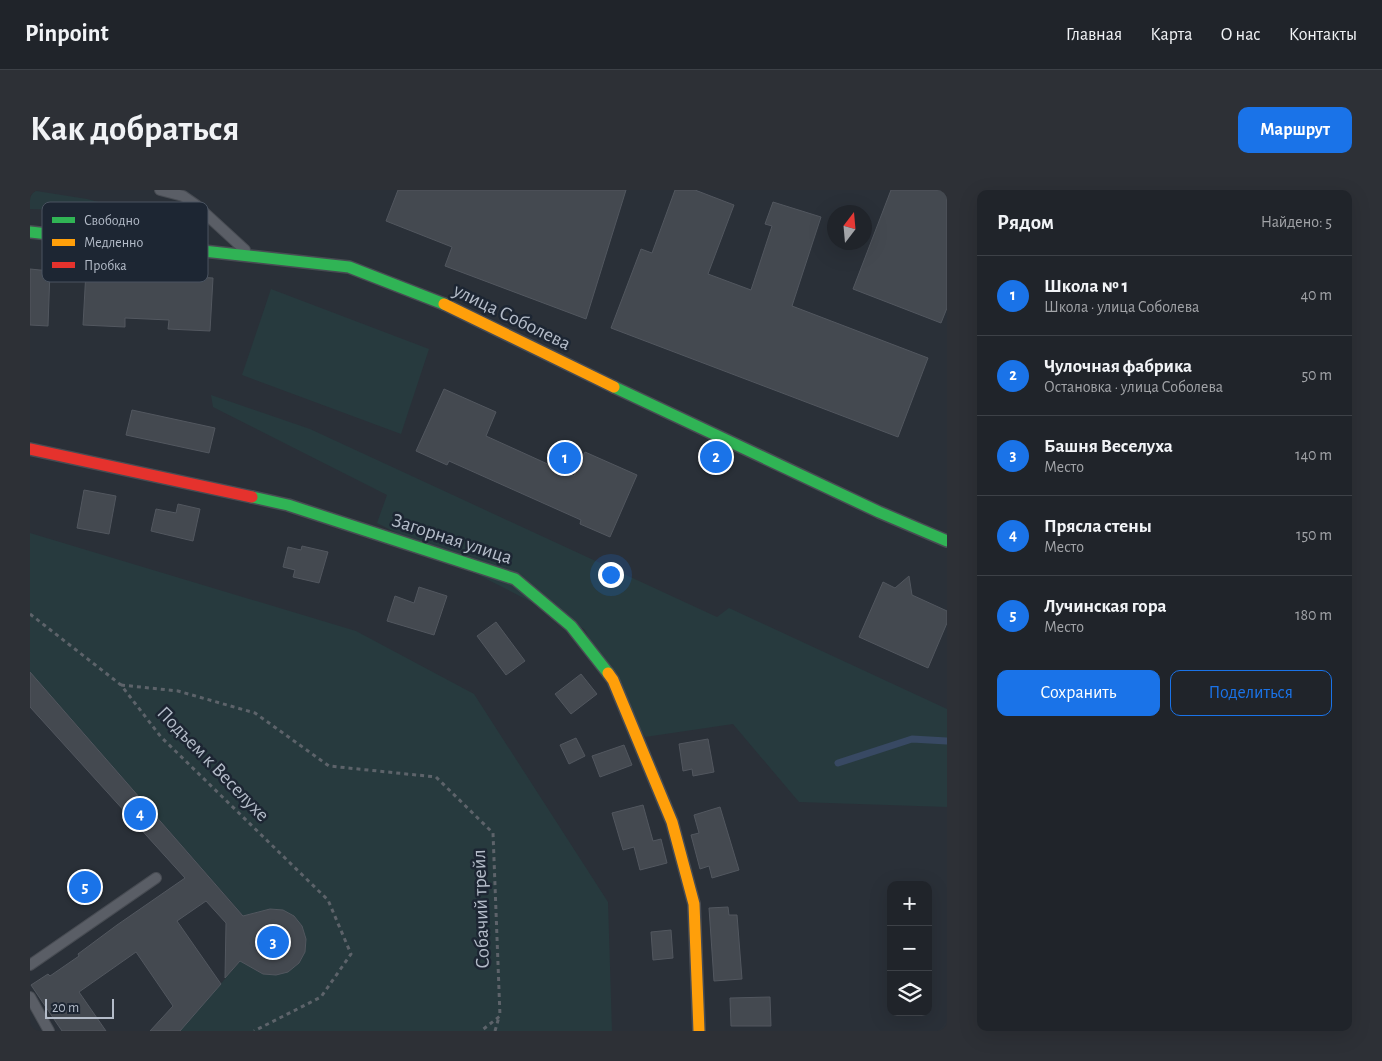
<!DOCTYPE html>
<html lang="ru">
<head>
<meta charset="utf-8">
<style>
	body { margin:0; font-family:"Alegreya Sans",sans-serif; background:#2d3036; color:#f1f3f6 }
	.controls { position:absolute; right:15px; bottom:15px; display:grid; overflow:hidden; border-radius:10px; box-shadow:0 5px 20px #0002 }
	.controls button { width:45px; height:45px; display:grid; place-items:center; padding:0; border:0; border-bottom:1px solid #3d4147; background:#20242a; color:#f1f3f6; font:25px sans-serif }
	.compass { position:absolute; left:797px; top:15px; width:45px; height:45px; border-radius:50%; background:#20242a; box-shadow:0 5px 20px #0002; rotate:16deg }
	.scale { position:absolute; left:15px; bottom:12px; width:69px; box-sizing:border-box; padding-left:5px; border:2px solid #b4bcc9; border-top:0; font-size:14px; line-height:18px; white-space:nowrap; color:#b4bcc9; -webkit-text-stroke:4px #1d2633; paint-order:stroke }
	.you { position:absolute; left:580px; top:384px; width:18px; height:18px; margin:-12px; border:4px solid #fff; border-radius:50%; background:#1a73e8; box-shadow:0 0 0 8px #1a73e833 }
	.badge { display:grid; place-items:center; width:32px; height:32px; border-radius:50%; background:#1a73e8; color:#fff; font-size:16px; font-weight:700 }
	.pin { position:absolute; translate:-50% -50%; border:2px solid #fff; box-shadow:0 1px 5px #0006 }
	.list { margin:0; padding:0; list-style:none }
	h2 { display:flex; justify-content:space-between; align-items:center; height:65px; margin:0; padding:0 20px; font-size:21px }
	h2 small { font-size:16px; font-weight:400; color:#a2a4a8 }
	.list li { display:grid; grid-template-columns:32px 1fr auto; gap:15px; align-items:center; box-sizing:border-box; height:80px; padding:0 20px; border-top:1px solid #3d4147 }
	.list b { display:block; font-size:19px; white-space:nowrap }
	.list p { margin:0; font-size:16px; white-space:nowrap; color:#a2a4a8 }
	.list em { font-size:16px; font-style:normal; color:#a2a4a8 }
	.actions { display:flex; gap:10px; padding:15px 20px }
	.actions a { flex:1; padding:11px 0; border:1px solid #1a73e8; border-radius:10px; text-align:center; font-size:18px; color:#1a73e8 }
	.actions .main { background:#1a73e8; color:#fff }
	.icon { flex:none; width:28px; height:28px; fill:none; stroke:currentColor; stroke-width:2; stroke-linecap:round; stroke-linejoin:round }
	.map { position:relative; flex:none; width:917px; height:841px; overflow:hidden; border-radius:10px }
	header { display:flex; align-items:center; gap:30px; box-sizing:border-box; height:70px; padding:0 25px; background:#20242a; border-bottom:1px solid #3d4147 }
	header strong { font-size:24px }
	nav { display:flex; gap:28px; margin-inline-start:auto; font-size:18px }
	.intro { display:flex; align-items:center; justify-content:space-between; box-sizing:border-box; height:120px; padding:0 30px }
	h1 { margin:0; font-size:35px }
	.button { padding:12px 22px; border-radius:10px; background:#1a73e8; color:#fff; font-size:18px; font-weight:700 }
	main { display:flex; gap:30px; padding:0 30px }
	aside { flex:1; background:#20242a; border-radius:10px; box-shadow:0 5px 20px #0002 }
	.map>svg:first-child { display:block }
	.green { fill:#273a3e }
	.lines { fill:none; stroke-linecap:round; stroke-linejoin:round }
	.stream { stroke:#384963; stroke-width:7 }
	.building { fill:#444950; stroke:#52575f }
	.lane-casing { stroke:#484c53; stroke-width:12 }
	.fast-casing { stroke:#484c53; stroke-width:14 }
	.slow-casing { stroke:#484c53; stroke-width:14 }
	.jam-casing { stroke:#484c53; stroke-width:14 }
	.path { stroke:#5d636a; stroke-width:3; stroke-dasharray:4 4; stroke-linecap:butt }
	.lane { stroke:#5a5e66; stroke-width:10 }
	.fast { stroke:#30b455; stroke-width:11 }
	.slow { stroke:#ff9f0a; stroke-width:11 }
	.jam { stroke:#e5322d; stroke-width:11 }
	.labels { text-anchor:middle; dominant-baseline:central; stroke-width:5; stroke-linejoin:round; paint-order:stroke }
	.street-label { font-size:20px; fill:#b4bcc9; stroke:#1d2633 }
	.key { fill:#1d2633; stroke:#4a5360; stroke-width:1 }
	.key-label { font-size:14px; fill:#b4bcc9 }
</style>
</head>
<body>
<header>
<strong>Pinpoint</strong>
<nav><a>Главная</a><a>Карта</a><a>О нас</a><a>Контакты</a></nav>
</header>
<div class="intro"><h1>Как добраться</h1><a class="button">Маршрут</a></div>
<main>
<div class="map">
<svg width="917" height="841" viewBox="0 0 917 841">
	<rect width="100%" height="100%" fill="#2a3038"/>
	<!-- green -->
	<g class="green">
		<path d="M0 0 57 9 111 23 0 19Z"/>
		<path d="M241 99 399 159 371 244 212 185Z"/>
		<path d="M181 205 280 239 687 427 699 418 917 519V617L769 612 703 534 615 547 554 439 347 333 357 305 183 217Z"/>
		<path d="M0 343 326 441 444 504 578 712 582 841H150L213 768C222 778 233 788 249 784 302 771 267 691 217 730L9 492 0 499Z"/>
	</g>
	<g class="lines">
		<!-- stream -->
		<path class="stream" d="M808 573 882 549 917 551"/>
	</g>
	<!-- building -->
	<g class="building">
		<path d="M368 0H596L556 129 415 76 422 57 356 31Z"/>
		<path d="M645 0H665L704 15 678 84 721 100 742 36 735 34 743 12 791 27 762 116 898 168 868 247 581 138 611 59 622 63Z"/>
		<path d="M861 0H917V118L911 133 823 99Z"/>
		<path d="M0 79 20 81 18 136 0 135Z"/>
		<path d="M56 81 183 88 180 141 138 139 139 130 95 128V137L53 135Z"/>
		<path d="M414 199 466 222 456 246 544 286 555 262 607 285 580 347 550 334 551 330 419 271 417 275 386 261Z"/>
		<path d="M102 220 185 238 179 263 96 245Z"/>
		<path d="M54 300 86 306 79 344 47 338Z"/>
		<path d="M148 314 170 319 163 351 121 341 126 319 146 323Z"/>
		<path d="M272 356 298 362 289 393 263 387 265 380 253 377 258 357 271 360Z"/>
		<path d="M879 386 882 405 917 421V433L898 478 829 447 853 392 865 398Z"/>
		<path d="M389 397 417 406 404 445 357 431 365 406 384 413Z"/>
		<path d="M466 432 495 471 476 485 447 446Z"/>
		<path d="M0 482 213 726 240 719 253 720 264 726 272 736 276 749 275 762 269 773 258 782 246 785 233 784 210 771 195 788 196 733 176 711 147 731 191 794 150 841H120L143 816 106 762 49 802 76 841H32L1 795 18 784 20 786 49 766 48 764 87 735 155 688 0 517Z"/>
		<path d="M551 484 567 504 541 524 525 504Z"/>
		<path d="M546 548 555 566 539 574 530 555Z"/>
		<path d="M678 549 684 582 663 586 662 579 653 581 649 554Z"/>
		<path d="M594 555 602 575 570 587 562 566Z"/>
		<path d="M613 615 623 651 631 649 637 673 610 680 604 657 593 660 582 623Z"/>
		<path d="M690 617 709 680 682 688 679 676 670 679 661 645 669 643 664 625Z"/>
		<path d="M698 717 699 725H707L712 789 684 791 679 718Z"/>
		<path d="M641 740 643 768 623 770 621 742Z"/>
		<path d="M740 807 741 836H701L700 808Z"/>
	</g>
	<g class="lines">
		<!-- lane casing -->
		<g class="lane-casing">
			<g id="lane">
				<path d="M130 0 153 6 166 15 215 60"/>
				<path d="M0 775 126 688"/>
				<path d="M0 807 19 841"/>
			</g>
		</g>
		<!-- fast casing -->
		<g class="fast-casing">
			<g id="fast">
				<path d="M0 42 319 77 414 114"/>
				<path d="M584 197 849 322 917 351"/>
				<path d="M222 307 258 315 485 389 541 436 578 483"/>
			</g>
		</g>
		<!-- slow casing -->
		<g class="slow-casing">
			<g id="slow">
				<path d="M414 114 584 197"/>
				<path d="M578 483 583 490 642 632 664 714 669 841"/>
			</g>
		</g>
		<!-- jam casing -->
		<g class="jam-casing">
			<path id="jam" d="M0 259 222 307"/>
		</g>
		<!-- path -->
		<g class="path">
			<path d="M0 424 91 495 131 547 298 710 321 764 291 807 224 841"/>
			<path d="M91 495 148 501 225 523 299 576 406 587 463 643 470 826 451 841"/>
			<path d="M465 841 469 827"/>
		</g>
		<!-- lane -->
		<use href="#lane" class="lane"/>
		<!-- fast -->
		<use href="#fast" class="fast"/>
		<!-- slow -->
		<use href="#slow" class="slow"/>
		<!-- jam -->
		<use href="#jam" class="jam"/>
	</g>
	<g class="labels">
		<!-- street labels -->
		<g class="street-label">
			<text transform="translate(482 127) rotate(26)">улица Соболева</text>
			<text transform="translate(422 349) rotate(18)">Загорная улица</text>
			<text transform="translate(183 574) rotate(46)">Подъем к Веселухе</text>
			<text transform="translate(451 719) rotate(-92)">Собачий трейл</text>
		</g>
	</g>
	<!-- legend -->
	<rect x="12" y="12" width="166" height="80" rx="8" class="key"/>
	<rect x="22" y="27" width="23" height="6" fill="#30b455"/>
	<rect x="22" y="49" width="23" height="7" fill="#ff9f0a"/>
	<rect x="22" y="72" width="23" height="6" fill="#e5322d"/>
	<g class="key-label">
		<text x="54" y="35">Свободно</text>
		<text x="54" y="57">Медленно</text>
		<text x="54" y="80">Пробка</text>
	</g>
</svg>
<div class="controls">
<button>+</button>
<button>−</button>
<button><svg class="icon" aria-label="layers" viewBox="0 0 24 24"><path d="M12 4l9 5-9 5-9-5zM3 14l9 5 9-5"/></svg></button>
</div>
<svg class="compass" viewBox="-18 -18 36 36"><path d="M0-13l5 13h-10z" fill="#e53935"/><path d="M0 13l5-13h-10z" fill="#a2a4a8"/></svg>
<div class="scale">20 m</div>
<div class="you"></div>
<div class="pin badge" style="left:535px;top:268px">1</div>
<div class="pin badge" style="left:686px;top:267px">2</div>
<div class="pin badge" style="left:243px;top:752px">3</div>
<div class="pin badge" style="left:110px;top:624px">4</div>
<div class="pin badge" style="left:55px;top:697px">5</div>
</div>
<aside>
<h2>Рядом<small>Найдено: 5</small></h2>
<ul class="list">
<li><span class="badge">1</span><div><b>Школа № 1</b><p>Школа · улица Соболева</p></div><em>40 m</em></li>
<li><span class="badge">2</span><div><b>Чулочная фабрика</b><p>Остановка · улица Соболева</p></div><em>50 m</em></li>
<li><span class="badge">3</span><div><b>Башня Веселуха</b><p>Место</p></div><em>140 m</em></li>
<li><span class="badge">4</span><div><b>Прясла стены</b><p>Место</p></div><em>150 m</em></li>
<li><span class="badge">5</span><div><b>Лучинская гора</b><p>Место</p></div><em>180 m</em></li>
</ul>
<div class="actions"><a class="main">Сохранить</a><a>Поделиться</a></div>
</aside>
</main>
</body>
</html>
